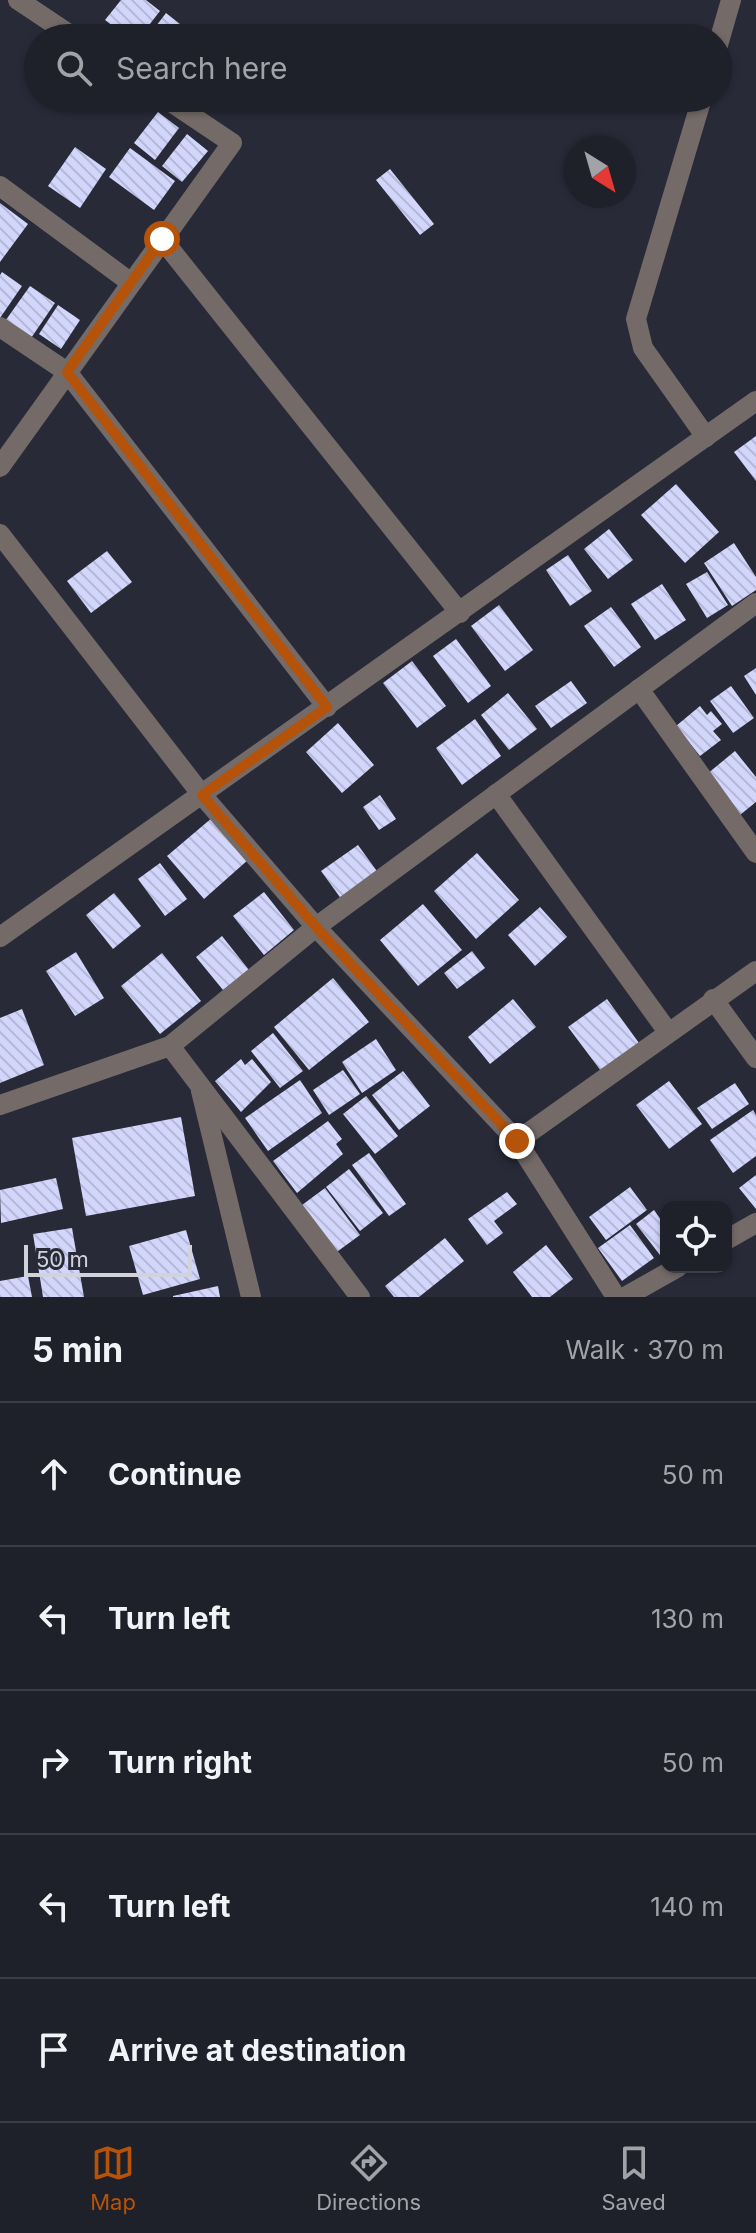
<!DOCTYPE html>
<html lang="en">
<head>
<meta charset="utf-8">
<style>
	body { margin:0; font-family:Inter,sans-serif; background:#2b2d36; color:#f1f3f6 }
	.controls { position:absolute; right:24px; bottom:24px; display:grid; overflow:hidden; border-radius:16px; box-shadow:0 2px 6px #0004 }
	.controls button { width:72px; height:72px; display:grid; place-items:center; padding:0; border:0; border-bottom:2px solid #3c3e47; background:#1e202a; color:#f1f3f6; font:40px sans-serif }
	.compass { position:absolute; left:564px; top:136px; width:72px; height:72px; border-radius:50%; background:#1e202a; box-shadow:0 2px 6px #0004; rotate:143deg }
	.scale { position:absolute; left:24px; bottom:20px; width:168px; box-sizing:border-box; padding-left:8px; border:4px solid #d1d3dc; border-top:0; font-size:22px; line-height:28px; white-space:nowrap; color:#d1d3dc; -webkit-text-stroke:6px #282a38; paint-order:stroke }
	.stop { position:absolute; width:24px; height:24px; margin:-18px; border:6px solid #b45309; border-radius:50%; background:#fff }
	.stop.end { background:#b45309; border-color:#fff; box-shadow:0 2px 8px #0008 }
	.list { margin:0; padding:0; list-style:none }
	h2 { display:flex; justify-content:space-between; align-items:center; height:104px; margin:0; padding:0 32px; font-size:34px }
	h2 small { font-size:26px; font-weight:400; color:#a1a3a8 }
	.list li { display:grid; grid-template-columns:52px 1fr auto; gap:24px; align-items:center; box-sizing:border-box; height:144px; padding:0 32px; border-top:2px solid #3c3e47 }
	.list b { display:block; font-size:30px; white-space:nowrap }
	.list em { font-size:26px; font-style:normal; color:#a1a3a8 }
	.icon { flex:none; width:44px; height:44px; fill:none; stroke:currentColor; stroke-width:2; stroke-linecap:round; stroke-linejoin:round }
	.map { position:relative; flex:none; width:756px; height:1297px; overflow:hidden }
	.search { position:absolute; background:#1e202a; box-shadow:0 2px 6px #0004; left:24px; right:24px; top:24px; height:88px; display:flex; align-items:center; gap:20px; box-sizing:border-box; padding:0 28px; border-radius:44px; color:#a1a3a8; font-size:30px }
	.sheet { height:824px; background:#1e202a }
	nav { display:flex; justify-content:space-around; align-items:center; box-sizing:border-box; height:112px; border-top:2px solid #3c3e47; background:#1e202a; font-size:22px; color:#a1a3a8 }
	nav a { display:grid; justify-items:center; gap:4px }
	nav .on { color:#b45309 }
	.map>svg:first-child { display:block }
	.building { fill:url(#building-back-hatch) }
	.lines { fill:none; stroke-linecap:round; stroke-linejoin:round }
	.minor { stroke:#746b68; stroke-width:20 }
	.route { stroke:#b45309; stroke-width:10 }
</style>
</head>
<body>
<div class="map">
<svg width="756" height="1297" viewBox="0 0 756 1297">
	<defs>
		<pattern id="building-back-hatch" width="6" height="6" patternUnits="userSpaceOnUse" patternTransform="scale(2)"><rect width="6" height="6" fill="#d2d6fb"/><path d="M-1 5l2 2M0 0l6 6M5-1l2 2" fill="none" stroke="#b5b8d6"/></pattern>
	</defs>
	<rect width="100%" height="100%" fill="#282a38"/>
	<!-- building -->
	<g class="building">
		<path d="M121 0H146L160 11 139 38H129L105 20Z"/>
		<path d="M166 13 194 35 191 38H147Z"/>
		<path d="M225 98H255L243 112Z"/>
		<path d="M158 112 179 128 155 160 134 143Z"/>
		<path d="M187 134 208 151 182 182 162 166Z"/>
		<path d="M75 147 106 169 80 208 48 186Z"/>
		<path d="M130 148 175 181 154 210 109 177Z"/>
		<path d="M390 169 434 224 420 235 376 180Z"/>
		<path d="M0 203 28 224 0 262Z"/>
		<path d="M2 272 22 286 0 318V275Z"/>
		<path d="M30 286 55 303 29 341 3 324Z"/>
		<path d="M58 305 80 320 61 349 39 334Z"/>
		<path d="M756 436V481L734 452Z"/>
		<path d="M676 484 719 532 685 563 641 515Z"/>
		<path d="M609 529 633 560 608 579 584 549Z"/>
		<path d="M734 543 756 577V590L732 606 704 563Z"/>
		<path d="M107 551 132 582 91 613 67 581Z"/>
		<path d="M568 555 592 591 570 606 546 570Z"/>
		<path d="M707 572 728 605 707 618 686 584Z"/>
		<path d="M662 584 686 620 655 640 631 604Z"/>
		<path d="M499 605 533 650 505 671 471 626Z"/>
		<path d="M611 607 641 647 614 667 584 626Z"/>
		<path d="M456 639 491 686 468 703 433 656Z"/>
		<path d="M412 661 446 706 417 728 383 683Z"/>
		<path d="M756 668V695L744 676Z"/>
		<path d="M571 681 587 703 551 728 535 706Z"/>
		<path d="M731 686 754 718 733 733 710 701Z"/>
		<path d="M508 693 537 729 509 750 481 715Z"/>
		<path d="M700 706 707 715 711 711 722 724 713 731 721 740 700 756 676 726Z"/>
		<path d="M475 719 501 756 462 785 436 748Z"/>
		<path d="M338 723 374 765 342 793 306 752Z"/>
		<path d="M735 751 756 777V802L735 819 701 779Z"/>
		<path d="M380 795 396 819 379 830 363 807Z"/>
		<path d="M213 817 249 859 204 899 167 856Z"/>
		<path d="M358 845 379 874 342 900 321 871Z"/>
		<path d="M477 853 519 900 476 939 434 891Z"/>
		<path d="M160 863 187 899 165 916 138 879Z"/>
		<path d="M264 892 294 930 264 955 233 916Z"/>
		<path d="M114 893 141 926 113 949 86 915Z"/>
		<path d="M423 904 462 950 418 986 380 940Z"/>
		<path d="M540 907 567 937 535 966 508 935Z"/>
		<path d="M222 936 249 970 223 990 196 957Z"/>
		<path d="M472 951 485 968 457 989 444 973Z"/>
		<path d="M76 952 104 998 75 1016 46 971Z"/>
		<path d="M162 953 201 1001 160 1034 121 986Z"/>
		<path d="M333 978 369 1022 309 1070 274 1027Z"/>
		<path d="M513 999 536 1027 490 1064 468 1037Z"/>
		<path d="M607 999 639 1043 601 1071 568 1027Z"/>
		<path d="M22 1009 44 1065 0 1083V1018Z"/>
		<path d="M273 1033 303 1071 280 1088 251 1051Z"/>
		<path d="M376 1039 396 1070 362 1093 342 1062Z"/>
		<path d="M241 1059 245 1065 252 1059 271 1082 241 1112 215 1081Z"/>
		<path d="M343 1070 360 1094 329 1115 313 1090Z"/>
		<path d="M403 1071 430 1106 399 1130 372 1095Z"/>
		<path d="M300 1080 322 1113 268 1151 245 1118Z"/>
		<path d="M669 1081 702 1124 669 1149 636 1105Z"/>
		<path d="M735 1083 749 1104 712 1129 697 1108Z"/>
		<path d="M366 1096 398 1136 375 1154 343 1114Z"/>
		<path d="M753 1110 756 1115V1156L733 1173 710 1140Z"/>
		<path d="M181 1117 195 1196 86 1216 72 1138Z"/>
		<path d="M328 1121 342 1139 336 1144 343 1154 297 1193 273 1161Z"/>
		<path d="M369 1153 406 1204 389 1216 352 1165Z"/>
		<path d="M349 1169 383 1213 360 1231 326 1187Z"/>
		<path d="M756 1175V1209L739 1188Z"/>
		<path d="M56 1178 63 1209 1 1223 0 1190Z"/>
		<path d="M630 1187 647 1210 606 1240 589 1217Z"/>
		<path d="M325 1188 360 1235 334 1254 298 1208Z"/>
		<path d="M507 1192 517 1204 494 1221 503 1233 487 1245 468 1219Z"/>
		<path d="M654 1210 666 1227 663 1259 636 1224Z"/>
		<path d="M630 1225 654 1258 622 1281 598 1248Z"/>
		<path d="M72 1228 84 1297H43L33 1234Z"/>
		<path d="M186 1230 200 1279 143 1295 129 1246Z"/>
		<path d="M445 1238 464 1261 419 1297H394L385 1286Z"/>
		<path d="M546 1245 573 1279 550 1297H532L513 1272Z"/>
		<path d="M28 1276 32 1297H0V1281Z"/>
		<path d="M218 1286 220 1297H173V1296Z"/>
	</g>
	<g class="lines">
		<!-- minor -->
		<g class="minor">
			<path d="M18 0 75 38"/>
			<path d="M718 45 731 0"/>
			<path d="M702 98 636 319 643 348 706 437"/>
			<path d="M0 186 130 282"/>
			<path d="M162 239 460 613"/>
			<path d="M0 327 67 372 327 707"/>
			<path d="M0 467 232 143 165 98"/>
			<path d="M0 534 202 795 316 927 517 1141 616 1297"/>
			<path d="M639 689 756 853"/>
			<path d="M496 794 668 1032"/>
			<path d="M0 937 756 401"/>
			<path d="M713 999 756 1058"/>
			<path d="M170 1046 316 927 756 603"/>
			<path d="M201 1091 251 1297"/>
			<path d="M0 1105 170 1046 360 1297"/>
			<path d="M517 1141 756 971"/>
			<path d="M726 1240 756 1223"/>
			<path d="M625 1297 678 1267"/>
		</g>
	</g>
	<g class="lines">
		<!-- route -->
		<path class="route" d="M162 239 67 372 327 707 202 795 316 927 517 1141"/>
	</g>
</svg>
<div class="controls">
<button><svg class="icon" aria-label="locate" viewBox="0 0 24 24"><circle cx="12" cy="12" r="6"/><path d="M12 2v4M12 18v4M2 12h4M18 12h4"/></svg></button>
</div>
<svg class="compass" viewBox="-18 -18 36 36"><path d="M0-13l5 13h-10z" fill="#e53935"/><path d="M0 13l5-13h-10z" fill="#a1a3a8"/></svg>
<div class="scale">50 m</div>
<div class="stop" style="left:162px;top:239px"></div>
<div class="stop end" style="left:517px;top:1141px"></div>
<div class="search"><svg class="icon" aria-label="search" viewBox="0 0 24 24"><circle cx="10" cy="10" r="6"/><path d="M15 15l6 6"/></svg>Search here</div>
</div>
<section class="sheet">
<h2>5 min<small>Walk · 370 m</small></h2>
<ul class="list">
<li><svg class="icon" aria-label="ahead" viewBox="0 0 24 24"><path d="M12 20V5M6 11l6-6 6 6"/></svg><div><b>Continue</b></div><em>50 m</em></li>
<li><svg class="icon" aria-label="left" viewBox="0 0 24 24"><path d="M17 20v-9H6M10 6l-5 5 5 5"/></svg><div><b>Turn left</b></div><em>130 m</em></li>
<li><svg class="icon" aria-label="right" viewBox="0 0 24 24"><path d="M7 20v-9h11M14 6l5 5-5 5"/></svg><div><b>Turn right</b></div><em>50 m</em></li>
<li><svg class="icon" aria-label="left" viewBox="0 0 24 24"><path d="M17 20v-9H6M10 6l-5 5 5 5"/></svg><div><b>Turn left</b></div><em>140 m</em></li>
<li><svg class="icon" aria-label="arrive" viewBox="0 0 24 24"><path d="M6 21V4h12l-3 4 3 4H6"/></svg><div><b>Arrive at destination</b></div></li>
</ul>
</section>
<nav>
<a class="on"><svg class="icon" aria-label="map" viewBox="0 0 24 24"><path d="M3 6l6-2 6 2 6-2v14l-6 2-6-2-6 2zM9 4v14M15 6v14"/></svg>Map</a>
<a><svg class="icon" aria-label="directions" viewBox="0 0 24 24"><path d="M12 3l9 9-9 9-9-9zM9 14v-3h6M13 9l2 2-2 2"/></svg>Directions</a>
<a><svg class="icon" aria-label="saved" viewBox="0 0 24 24"><path d="M7 4h10v16l-5-4-5 4z"/></svg>Saved</a>
</nav>
</body>
</html>
